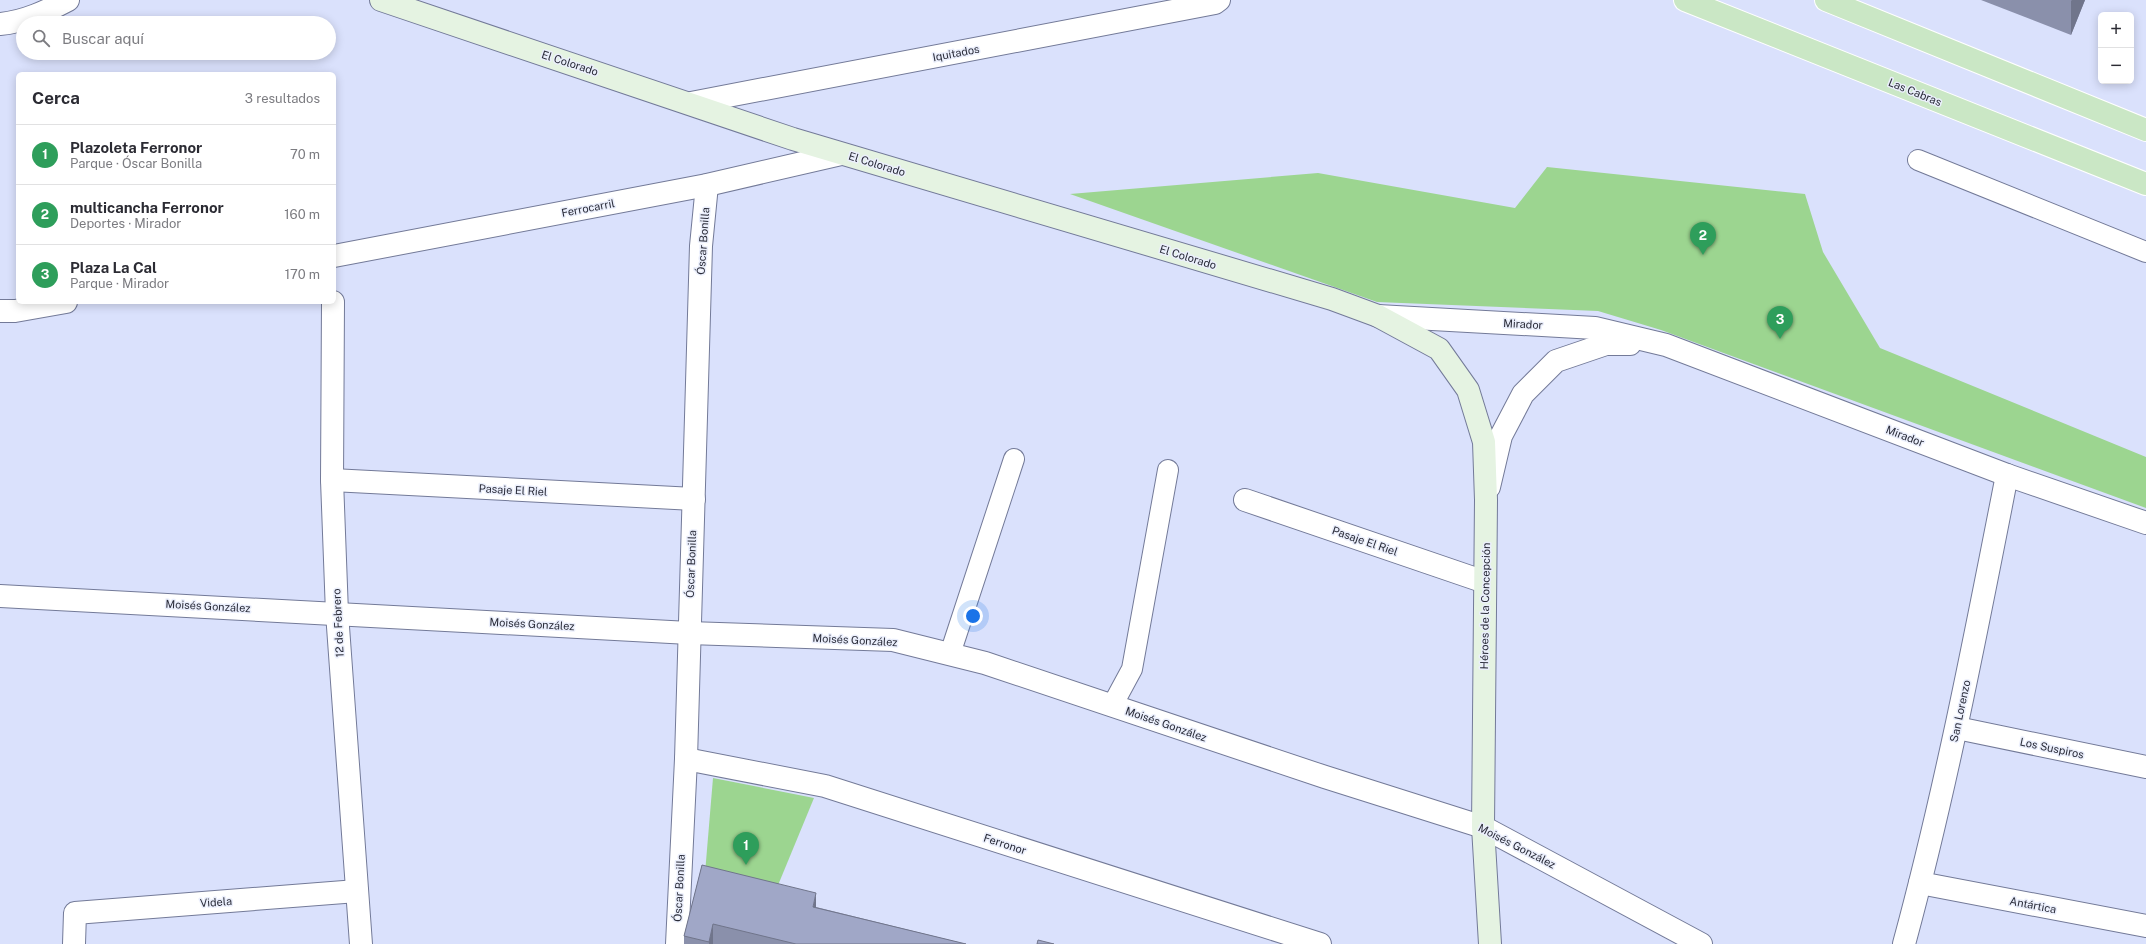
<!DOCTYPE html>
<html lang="es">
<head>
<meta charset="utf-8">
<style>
	body { margin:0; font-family:"Public Sans",sans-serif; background:#f7f7f7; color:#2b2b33 }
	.controls { position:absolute; right:12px; top:12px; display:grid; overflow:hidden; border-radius:6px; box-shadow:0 2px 10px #0003 }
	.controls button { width:36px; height:36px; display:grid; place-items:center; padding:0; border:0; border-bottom:1px solid #e1e1e2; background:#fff; color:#2b2b33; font:20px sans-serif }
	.you { position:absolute; left:973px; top:616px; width:14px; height:14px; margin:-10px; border:3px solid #fff; border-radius:50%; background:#1a73e8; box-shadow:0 0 0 6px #1a73e833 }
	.badge { display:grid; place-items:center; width:26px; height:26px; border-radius:50%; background:#1d6906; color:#fff; font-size:13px; font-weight:700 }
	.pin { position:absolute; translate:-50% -33px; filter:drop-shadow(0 1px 2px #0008) }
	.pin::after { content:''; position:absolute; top:21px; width:14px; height:12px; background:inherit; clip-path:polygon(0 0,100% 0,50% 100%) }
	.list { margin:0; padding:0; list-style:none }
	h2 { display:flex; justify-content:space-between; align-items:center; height:52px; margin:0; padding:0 16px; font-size:17px }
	h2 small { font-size:13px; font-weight:400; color:#7c7c81 }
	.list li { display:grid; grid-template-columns:26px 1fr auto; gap:12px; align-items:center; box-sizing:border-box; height:60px; padding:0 16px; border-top:1px solid #e1e1e2 }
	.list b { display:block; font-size:15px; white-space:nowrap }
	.list p { margin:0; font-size:13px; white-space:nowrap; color:#7c7c81 }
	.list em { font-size:13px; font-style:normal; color:#7c7c81 }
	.icon { flex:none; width:22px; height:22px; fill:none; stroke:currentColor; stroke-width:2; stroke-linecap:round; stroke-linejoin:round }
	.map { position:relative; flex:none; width:2146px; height:944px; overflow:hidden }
	.search { position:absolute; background:#fff; box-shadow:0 2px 10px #0003; left:16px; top:16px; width:320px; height:44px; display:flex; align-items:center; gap:10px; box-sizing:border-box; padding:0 14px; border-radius:22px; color:#7c7c81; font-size:15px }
	.panel { position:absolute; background:#fff; box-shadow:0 2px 10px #0003; left:16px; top:72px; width:320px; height:232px; border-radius:6px }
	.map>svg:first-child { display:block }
	.green { fill:#9cd590 }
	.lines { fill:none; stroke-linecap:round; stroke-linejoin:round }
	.lane-casing { stroke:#737a98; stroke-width:22 }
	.street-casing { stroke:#737a98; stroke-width:24 }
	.secondary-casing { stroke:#737a98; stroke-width:24 }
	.primary-casing { stroke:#fff; stroke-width:24 }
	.lane { stroke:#fff; stroke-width:20 }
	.street { stroke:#fff; stroke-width:22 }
	.secondary { stroke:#e5f3e2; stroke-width:22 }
	.primary { stroke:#cae7c5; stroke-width:22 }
	.wall { fill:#8a90ab }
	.shaded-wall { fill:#70758b }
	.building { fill:#a0a7c7; stroke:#70758b }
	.labels { text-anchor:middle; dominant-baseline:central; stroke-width:3; stroke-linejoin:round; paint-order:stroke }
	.street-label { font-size:11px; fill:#292b38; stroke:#ebeffc }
</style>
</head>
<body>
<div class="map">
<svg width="2146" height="944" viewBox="0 0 2146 944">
	<rect width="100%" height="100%" fill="#dae1fc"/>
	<!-- green -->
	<g class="green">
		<path d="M1547 167 1805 194 1823 252 1880 348 2146 457V508L1661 330 1598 311 1377 302 1070 194 1318 173 1515 208Z"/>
		<path d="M713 778 814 798 755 941 700 933Z"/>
	</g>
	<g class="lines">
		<!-- lane casing -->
		<g class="lane-casing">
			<g id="lane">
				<path d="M1918 160 2146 252"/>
				<path d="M950 654 1014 459"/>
				<path d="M1112 706 1132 669 1168 470"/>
			</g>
		</g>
		<!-- street casing -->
		<g class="street-casing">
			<g id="street">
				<path d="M0 24C24 22 47 11 68 0"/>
				<path d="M691 103 1215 3 1219 0"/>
				<path d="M334 256 707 185 841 154"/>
				<path d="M333 302 332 480 337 613 361 944"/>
				<path d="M0 311H15L66 302"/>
				<path d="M1378 316 1595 328 1666 345 2007 475 2146 523"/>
				<path d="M332 480 694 499"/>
				<path d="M1489 487 1501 436 1523 394 1556 361 1606 344H1630"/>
				<path d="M1245 500 1485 582"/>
				<path d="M0 596 689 633 893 640 985 663 1325 777 1483 827 1701 944"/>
				<path d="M1957 728 2146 767"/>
				<path d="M686 759 825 786 1320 944"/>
				<path d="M1920 883 2146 926"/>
				<path d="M74 944 75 913 357 891"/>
				<path d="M677 944 686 759 701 246 707 185"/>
				<path d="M1904 944C1946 789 1976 633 2007 475"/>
			</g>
		</g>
		<!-- secondary casing -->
		<g class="secondary-casing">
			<path id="secondary" d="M381 0 793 139 1332 299 1378 316 1439 349 1468 390 1484 442 1486 500 1483 827 1490 944"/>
		</g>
		<!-- primary casing -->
		<g class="primary-casing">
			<g id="primary">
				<path d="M1685 0 2146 184"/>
				<path d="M1826 0 2146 130"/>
			</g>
		</g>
		<!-- lane -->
		<use href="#lane" class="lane"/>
		<!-- street -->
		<use href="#street" class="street"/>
		<!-- secondary -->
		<use href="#secondary" class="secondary"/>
		<!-- primary -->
		<use href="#primary" class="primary"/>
	</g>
	<!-- wall -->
	<g class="wall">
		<path d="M1981 0H2085L2071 35Z"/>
		<path d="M702 865 816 907 966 944H684V936Z"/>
	</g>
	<!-- shaded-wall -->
	<g class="shaded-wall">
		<path d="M2072 0H2085L2071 35V1Z"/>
		<path d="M816 893V944L813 907Z"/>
		<path d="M713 924V944H709V942Z"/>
	</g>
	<!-- building -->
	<g class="building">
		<path d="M702 865 816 893 813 907 966 944H796L713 924 709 942 684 936Z"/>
		<path d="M1038 940 1054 944H1037Z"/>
	</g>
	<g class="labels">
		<!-- street labels -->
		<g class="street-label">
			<text transform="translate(956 53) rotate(-11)">Iquitados</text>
			<text transform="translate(570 63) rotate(18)">El Colorado</text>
			<text transform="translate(1915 92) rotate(22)">Las Cabras</text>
			<text transform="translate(877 164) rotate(17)">El Colorado</text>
			<text transform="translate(588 208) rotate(-11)">Ferrocarril</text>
			<text transform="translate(703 241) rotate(-86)">Óscar Bonilla</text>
			<text transform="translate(1188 257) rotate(17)">El Colorado</text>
			<text transform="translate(1523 324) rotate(3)">Mirador</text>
			<text transform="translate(1905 436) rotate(21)">Mirador</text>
			<text transform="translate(513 490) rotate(3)">Pasaje El Riel</text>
			<text transform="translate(1365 541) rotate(19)">Pasaje El Riel</text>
			<text transform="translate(691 564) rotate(-88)">Óscar Bonilla</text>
			<text transform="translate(208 606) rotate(3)">Moisés González</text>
			<text transform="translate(1485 606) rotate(-89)">Héroes de la Concepción</text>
			<text transform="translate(338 623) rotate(-93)">12 de Febrero</text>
			<text transform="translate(532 624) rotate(3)">Moisés González</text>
			<text transform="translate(855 640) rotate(3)">Moisés González</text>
			<text transform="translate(1960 711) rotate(-78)">San Lorenzo</text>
			<text transform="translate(1166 724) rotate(19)">Moisés González</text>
			<text transform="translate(2052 748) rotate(12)">Los Suspiros</text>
			<text transform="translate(1005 844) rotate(18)">Ferronor</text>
			<text transform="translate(1517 846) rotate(27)">Moisés González</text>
			<text transform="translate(679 888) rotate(-87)">Óscar Bonilla</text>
			<text transform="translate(216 902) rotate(-4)">Videla</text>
			<text transform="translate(2033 905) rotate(11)">Antártica</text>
		</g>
	</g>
</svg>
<div class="controls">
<button>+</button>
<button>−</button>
</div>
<div class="you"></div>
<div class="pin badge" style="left:746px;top:865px;background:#2e9e5b">1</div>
<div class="pin badge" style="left:1703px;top:255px;background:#2e9e5b">2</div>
<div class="pin badge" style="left:1780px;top:339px;background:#2e9e5b">3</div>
<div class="search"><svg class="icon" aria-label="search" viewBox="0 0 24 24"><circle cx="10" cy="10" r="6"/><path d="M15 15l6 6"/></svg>Buscar aquí</div>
<section class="panel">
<h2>Cerca<small>3 resultados</small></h2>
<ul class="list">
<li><span class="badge" style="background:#2e9e5b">1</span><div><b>Plazoleta Ferronor</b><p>Parque · Óscar Bonilla</p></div><em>70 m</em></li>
<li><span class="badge" style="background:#2e9e5b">2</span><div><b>multicancha Ferronor</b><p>Deportes · Mirador</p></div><em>160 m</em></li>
<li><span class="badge" style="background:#2e9e5b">3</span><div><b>Plaza La Cal</b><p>Parque · Mirador</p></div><em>170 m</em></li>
</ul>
</section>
</div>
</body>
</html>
